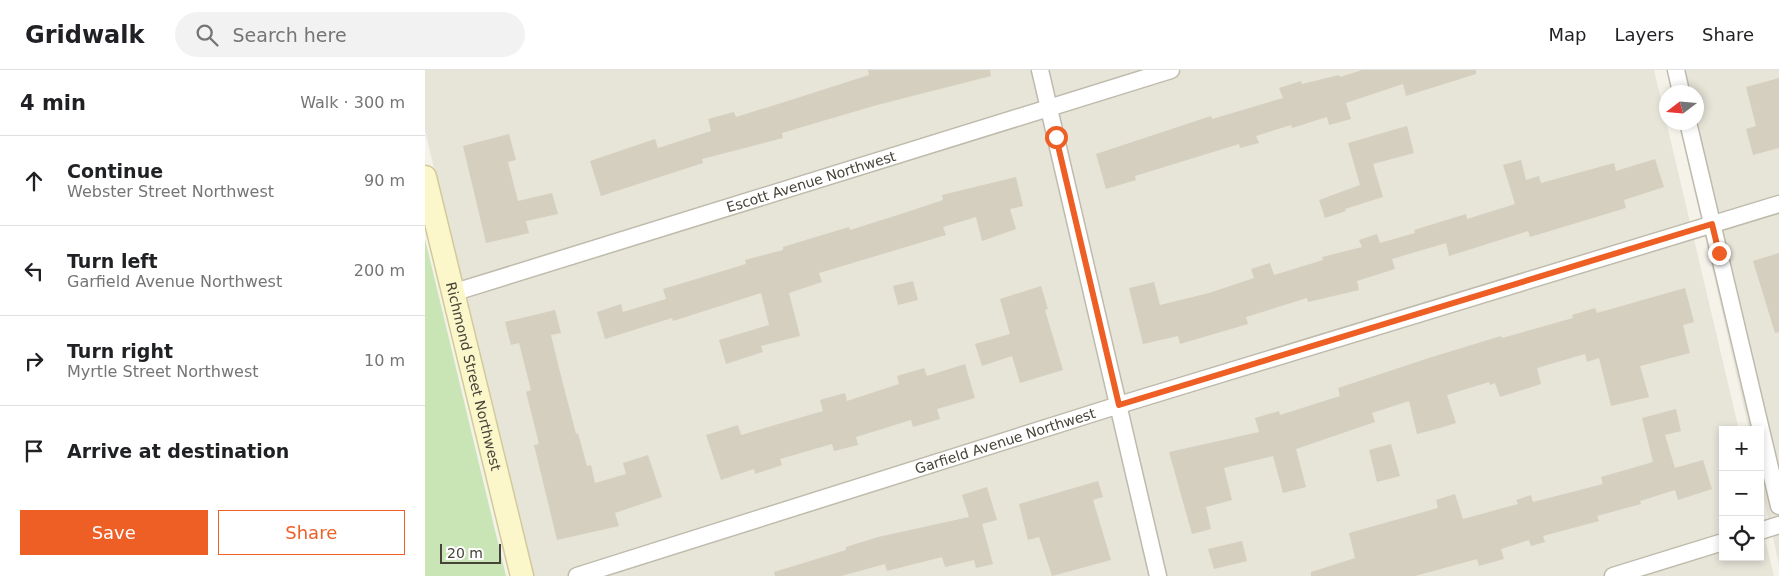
<!DOCTYPE html>
<html lang="en">
<head>
<meta charset="utf-8">
<style>
	body { margin:0; font-family:"DejaVu Sans",sans-serif; background:#f2f2f2; color:#202124 }
	.controls { position:absolute; right:15px; bottom:15px; display:grid; overflow:hidden; border-radius:0px; box-shadow:0 2px 8px #0003 }
	.controls button { width:45px; height:45px; display:grid; place-items:center; padding:0; border:0; border-bottom:1px solid #e0e0e0; background:#fff; color:#202124; font:25px sans-serif }
	.compass { position:absolute; left:1234px; top:15px; width:45px; height:45px; border-radius:50%; background:#fff; box-shadow:0 2px 8px #0003; rotate:254deg }
	.scale { position:absolute; left:15px; bottom:12px; width:61px; box-sizing:border-box; padding-left:5px; border:2px solid #474338; border-top:0; font-size:14px; line-height:18px; white-space:nowrap; color:#474338; -webkit-text-stroke:4px #fff; paint-order:stroke }
	.stop { position:absolute; width:15px; height:15px; margin:-11px; border:4px solid #ee5f26; border-radius:50%; background:#fff }
	.stop.end { background:#ee5f26; border-color:#fff; box-shadow:0 1px 5px #0008 }
	.list { margin:0; padding:0; list-style:none }
	h2 { display:flex; justify-content:space-between; align-items:center; height:65px; margin:0; padding:0 20px; font-size:21px }
	h2 small { font-size:16px; font-weight:400; color:#757577 }
	.list li { display:grid; grid-template-columns:32px 1fr auto; gap:15px; align-items:center; box-sizing:border-box; height:90px; padding:0 20px; border-top:1px solid #e0e0e0 }
	.list b { display:block; font-size:19px; white-space:nowrap }
	.list p { margin:0; font-size:16px; white-space:nowrap; color:#757577 }
	.list em { font-size:16px; font-style:normal; color:#757577 }
	.actions { display:flex; gap:10px; padding:15px 20px }
	.actions a { flex:1; padding:11px 0; border:1px solid #ee5f26; border-radius:0px; text-align:center; font-size:18px; color:#ee5f26 }
	.actions .main { background:#ee5f26; color:#fff }
	.icon { flex:none; width:28px; height:28px; fill:none; stroke:currentColor; stroke-width:2; stroke-linecap:round; stroke-linejoin:round }
	.map { position:relative; flex:none; width:1354px; height:506px; overflow:hidden }
	header { display:flex; align-items:center; gap:30px; box-sizing:border-box; height:70px; padding:0 25px; background:#fff; border-bottom:1px solid #e0e0e0 }
	header strong { font-size:24px }
	nav { display:flex; gap:28px; margin-inline-start:auto; font-size:18px }
	.search { width:350px; height:45px; background:#f2f2f2; display:flex; align-items:center; gap:12px; box-sizing:border-box; padding:0 18px; border-radius:28px; color:#757577; font-size:19px }
	main { display:flex }
	aside { flex:1; background:#fff }
	.map>svg:first-child { display:block }
	.residential { fill:#e7e4d8 }
	.green { fill:#c9e5b5 }
	.building { fill:#d5cfbf }
	.lines { fill:none; stroke-linecap:round; stroke-linejoin:round }
	.street-casing { stroke:#bfbbac; stroke-width:19 }
	.secondary-casing { stroke:#d1ca9b; stroke-width:25 }
	.street { stroke:#fff; stroke-width:16 }
	.secondary { stroke:#fcf6cb; stroke-width:22 }
	.route { stroke:#ee5f26; stroke-width:6 }
	.labels { text-anchor:middle; dominant-baseline:central; stroke-width:4; stroke-linejoin:round; paint-order:stroke }
	.street-label { font-size:14px; fill:#474338; stroke:#fff }
</style>
</head>
<body>
<header>
<strong>Gridwalk</strong>
<div class="search"><svg class="icon" aria-label="search" viewBox="0 0 24 24"><circle cx="10" cy="10" r="6"/><path d="M15 15l6 6"/></svg>Search here</div>
<nav><a>Map</a><a>Layers</a><a>Share</a></nav>
</header>
<main>
<aside>
<h2>4 min<small>Walk · 300 m</small></h2>
<ul class="list">
<li><svg class="icon" aria-label="ahead" viewBox="0 0 24 24"><path d="M12 20V5M6 11l6-6 6 6"/></svg><div><b>Continue</b><p>Webster Street Northwest</p></div><em>90 m</em></li>
<li><svg class="icon" aria-label="left" viewBox="0 0 24 24"><path d="M17 20v-9H6M10 6l-5 5 5 5"/></svg><div><b>Turn left</b><p>Garfield Avenue Northwest</p></div><em>200 m</em></li>
<li><svg class="icon" aria-label="right" viewBox="0 0 24 24"><path d="M7 20v-9h11M14 6l5 5-5 5"/></svg><div><b>Turn right</b><p>Myrtle Street Northwest</p></div><em>10 m</em></li>
<li><svg class="icon" aria-label="arrive" viewBox="0 0 24 24"><path d="M6 21V4h12l-3 4 3 4H6"/></svg><div><b>Arrive at destination</b></div></li>
</ul>
<div class="actions"><a class="main">Save</a><a>Share</a></div>
</aside>
<div class="map">
<svg width="1354" height="506" viewBox="0 0 1354 506">
	<rect width="100%" height="100%" fill="#f4f2e9"/>
	<!-- residential -->
	<g class="residential">
		<path d="M0 0H1229L1314 360H1298V487H1335V449L1349 506H104L0 60Z"/>
		<path d="M1242 0H1354V494L1335 411V360H1324L1254 53 1272 52V22H1247Z"/>
	</g>
	<!-- green -->
	<path class="green" d="M0 169 81 506H0Z"/>
	<!-- building -->
	<g class="building">
		<path d="M443 0H565L566 6 452 35 357 63 358 68 277 89 278 93 176 126 165 91 230 69 233 78 286 61 283 49 309 42 311 47 369 29 444 5Z"/>
		<path d="M937 0H1051V4L981 26 978 14 921 33 926 49 904 55 902 47 867 58 866 55 831 66 834 73 815 78 814 74 710 106 711 110 681 119 671 84 786 46 787 49 858 28 854 18 876 11 877 14 914 5 915 7Z"/>
		<path d="M1354 8V78L1328 85 1321 59 1331 56 1321 17Z"/>
		<path d="M982 56 989 83 948 94 958 127 920 139 921 141 900 148 894 130 935 115 923 73Z"/>
		<path d="M84 64 91 90 83 92 93 131 127 123 133 144 101 151 104 163 61 173 38 76Z"/>
		<path d="M1230 89 1239 117 1199 130 1201 138 1105 167 1103 161 1024 186 1021 173 967 189 970 199 932 211 934 220 883 232 882 228 821 247 823 254 755 274 753 266 718 274 704 218 729 212 735 235 784 223 829 208 826 199 845 193 849 205 898 190 897 187 937 177 934 170 952 164 955 173 990 163 989 160 1041 144 1042 149 1090 134 1078 95 1096 90 1101 110 1114 106 1116 113 1189 93 1191 101Z"/>
		<path d="M591 107 598 136 585 139 591 159 557 171 551 147 518 157 521 165 394 203 397 212 364 223 375 266 336 276 338 282 301 294 294 270 344 255 336 223 248 251 247 248 180 269 172 242 196 234 198 242 241 229 238 219 321 194 320 190 358 180V177L384 169 424 157 425 160 479 143 518 130 517 125Z"/>
		<path d="M1354 183V262L1350 263 1328 191Z"/>
		<path d="M488 211 493 230 473 235 468 216Z"/>
		<path d="M616 216 623 239 620 240 638 300 595 313 587 286 557 296 550 274 585 264 575 229Z"/>
		<path d="M1260 218 1269 252 1258 255 1265 283 1215 296 1224 327 1186 336 1174 288 1162 292 1160 284 1112 298 1116 314 1075 327 1070 313 1065 315 1064 312 1022 325 1031 353 1015 358 992 364 984 331 947 343 950 352 871 379 881 417 858 423 848 386 799 398 807 430 781 437 786 459 767 464 744 382 834 362 830 348 854 341 855 345 915 326 913 318 1007 287 1076 266 1077 268 1148 248 1147 245 1170 238 1172 243Z"/>
		<path d="M130 240 136 263 126 265 135 302 151 364 153 363 162 396 166 395 170 413 201 404 198 393 223 385 237 427 190 443 194 456 132 470 109 375 114 374 101 322 106 320 94 273 86 275 80 252Z"/>
		<path d="M540 294 550 328 512 339 515 349 488 357 486 350 431 367 433 375 409 381 407 374 355 389 357 395 330 404 329 399 296 410 281 365 313 355 316 365 398 341 395 330 420 323 422 331 474 314 472 306 499 298 502 306Z"/>
		<path d="M1251 339 1256 361 1240 365 1250 398 1278 390 1287 419 1253 430 1250 420 1215 431 1216 434 1172 446 1174 451 1118 466 1120 472 1106 476 1104 470 1076 479 1079 489 1054 496 1052 489 990 506H886V502L930 488 924 463 1013 438 1011 430 1030 424 1038 449 1093 434 1091 430 1106 425 1108 432 1178 414 1176 407 1228 392 1217 348Z"/>
		<path d="M966 374 975 406 952 412 944 380Z"/>
		<path d="M673 411 678 427 668 430 686 490 627 506 614 467 603 470 594 434Z"/>
		<path d="M562 417 572 450 557 454 568 494 551 498 549 490 520 497 517 487 462 501 460 494 416 506H350L349 502 421 480V477L453 467 544 447 537 425Z"/>
		<path d="M817 471 822 491 789 499 783 479Z"/>
	</g>
	<g class="lines">
		<!-- street casing -->
		<g class="street-casing">
			<g id="street">
				<path d="M615 0 733 506"/>
				<path d="M1251 0 1256 22"/>
				<path d="M1263 52 1354 436"/>
				<path id="s1" d="M27 223 746 0"/>
				<path d="M1335 461 1354 455"/>
				<path id="s2" d="M152 506 694 335 1354 134"/>
				<path d="M1188 506 1298 472"/>
			</g>
		</g>
		<!-- secondary casing -->
		<g class="secondary-casing">
			<g id="secondary">
				<path id="s3" d="M0 107 97 506"/>
			</g>
		</g>
		<!-- street -->
		<use href="#street" class="street"/>
		<!-- secondary -->
		<use href="#secondary" class="secondary"/>
	</g>
	<g class="lines">
		<!-- route -->
		<path class="route" d="M631 67 694 335 1287 154 1294 183"/>
	</g>
	<g class="labels">
		<!-- street labels -->
		<g class="street-label">
			<text stroke="none"><textPath href="#s1" startOffset="376">Escott Avenue Northwest</textPath></text>
			<text stroke="none"><textPath href="#s3" startOffset="205">Richmond Street Northwest</textPath></text>
			<text stroke="none"><textPath href="#s2" startOffset="449">Garfield Avenue Northwest</textPath></text>
		</g>
	</g>
</svg>
<div class="controls">
<button>+</button>
<button>−</button>
<button><svg class="icon" aria-label="locate" viewBox="0 0 24 24"><circle cx="12" cy="12" r="6"/><path d="M12 2v4M12 18v4M2 12h4M18 12h4"/></svg></button>
</div>
<svg class="compass" viewBox="-18 -18 36 36"><path d="M0-13l5 13h-10z" fill="#e53935"/><path d="M0 13l5-13h-10z" fill="#757577"/></svg>
<div class="scale">20 m</div>
<div class="stop" style="left:631px;top:67px"></div>
<div class="stop end" style="left:1294px;top:183px"></div>
</div>
</main>
</body>
</html>
